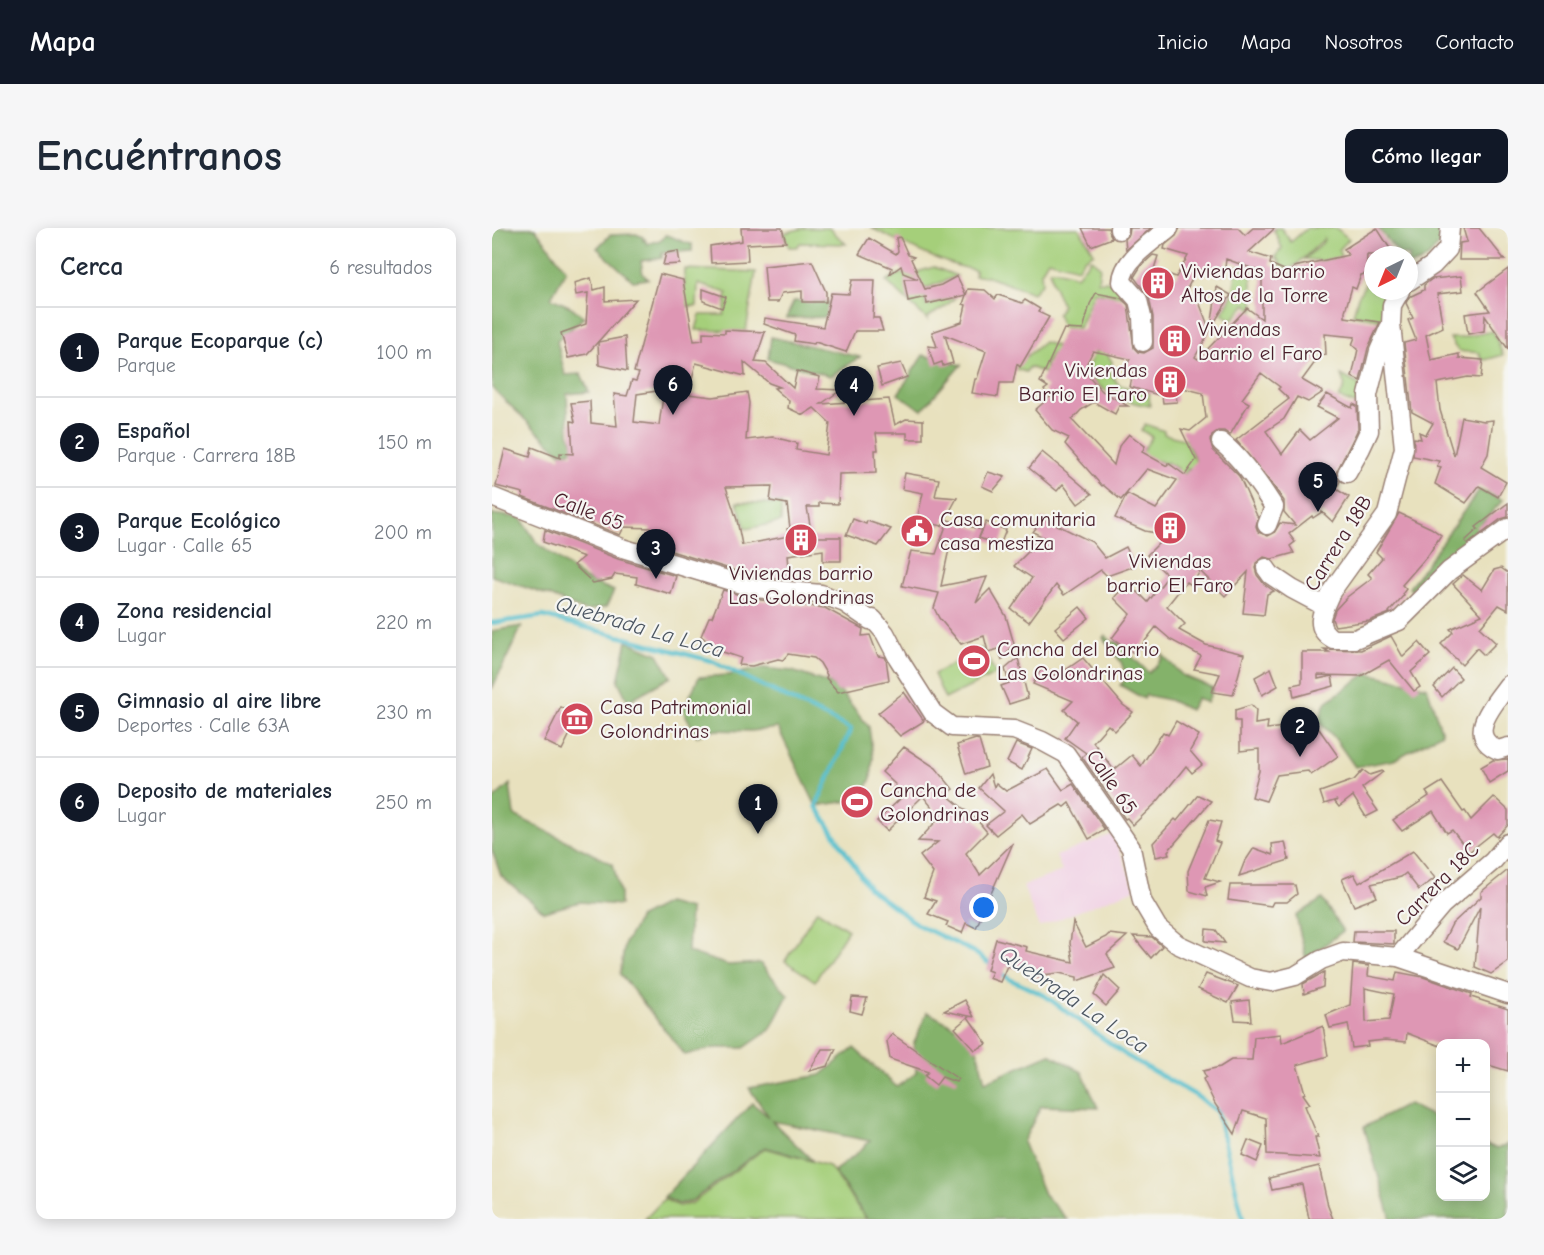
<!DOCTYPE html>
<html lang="es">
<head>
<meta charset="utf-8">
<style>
	body { margin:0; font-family:"Comic Neue",sans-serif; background:#f6f6f7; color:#1f2937 }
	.controls { position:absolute; right:18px; bottom:18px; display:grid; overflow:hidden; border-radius:12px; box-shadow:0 3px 15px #0003 }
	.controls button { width:54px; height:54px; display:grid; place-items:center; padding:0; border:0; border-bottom:2px solid #e0e1e3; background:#fff; color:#1f2937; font:30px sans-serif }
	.compass { position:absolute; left:872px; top:18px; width:54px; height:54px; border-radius:50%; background:#fff; box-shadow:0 3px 15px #0003; rotate:223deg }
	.you { position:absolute; left:492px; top:680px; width:21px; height:21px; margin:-15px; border:4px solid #fff; border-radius:50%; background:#1a73e8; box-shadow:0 0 0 9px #1a73e833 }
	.badge { display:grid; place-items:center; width:39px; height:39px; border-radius:50%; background:#111827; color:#fff; font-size:20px; font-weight:700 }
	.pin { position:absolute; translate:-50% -50px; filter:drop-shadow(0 2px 3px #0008) }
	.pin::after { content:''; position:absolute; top:32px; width:21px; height:18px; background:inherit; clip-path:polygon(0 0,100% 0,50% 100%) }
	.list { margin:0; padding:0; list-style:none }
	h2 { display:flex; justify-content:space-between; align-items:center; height:78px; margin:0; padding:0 24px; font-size:26px }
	h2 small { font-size:20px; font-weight:400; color:#747a83 }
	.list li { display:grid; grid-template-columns:39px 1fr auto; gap:18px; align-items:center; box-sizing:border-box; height:90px; padding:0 24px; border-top:2px solid #e0e1e3 }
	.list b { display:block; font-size:22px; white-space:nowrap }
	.list p { margin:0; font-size:20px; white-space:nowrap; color:#747a83 }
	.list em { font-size:20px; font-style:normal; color:#747a83 }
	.icon { flex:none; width:33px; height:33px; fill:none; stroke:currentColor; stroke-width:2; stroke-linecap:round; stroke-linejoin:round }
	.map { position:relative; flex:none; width:1016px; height:991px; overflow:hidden; border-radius:12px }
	header { display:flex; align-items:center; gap:36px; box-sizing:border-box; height:84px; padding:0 30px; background:#111827; color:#fff }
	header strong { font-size:28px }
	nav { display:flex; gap:33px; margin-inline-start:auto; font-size:21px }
	.intro { display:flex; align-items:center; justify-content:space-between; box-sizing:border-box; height:144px; padding:0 36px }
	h1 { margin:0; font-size:42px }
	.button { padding:15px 27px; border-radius:12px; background:#111827; color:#fff; font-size:21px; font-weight:700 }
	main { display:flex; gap:36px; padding:0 36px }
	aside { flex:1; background:#fff; border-radius:12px; box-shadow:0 3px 15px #0003 }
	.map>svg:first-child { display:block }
	.built { fill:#f1d0e4 }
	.green { fill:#a5cf7a; stroke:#787752; stroke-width:1.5 }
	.forest { fill:#84b26a; stroke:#67684a; stroke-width:1.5 }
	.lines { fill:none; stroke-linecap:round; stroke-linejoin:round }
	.stream { stroke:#52becc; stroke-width:4.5 }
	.building { fill:#de97b4; fill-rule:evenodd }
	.street-casing { stroke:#998074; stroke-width:21 }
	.street { stroke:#fff; stroke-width:18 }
	.labels { text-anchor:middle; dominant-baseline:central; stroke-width:4.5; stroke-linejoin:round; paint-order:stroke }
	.poi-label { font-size:21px; fill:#4a1f2b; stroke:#f6f6f2; text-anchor:start }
	.street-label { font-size:21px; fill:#4a1f2b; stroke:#f6f6f2 }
	.water-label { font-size:22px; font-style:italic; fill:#4d5763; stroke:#f6f6f2 }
</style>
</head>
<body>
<header>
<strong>Mapa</strong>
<nav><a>Inicio</a><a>Mapa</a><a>Nosotros</a><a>Contacto</a></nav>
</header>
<div class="intro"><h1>Encuéntranos</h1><a class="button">Cómo llegar</a></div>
<main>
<aside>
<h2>Cerca<small>6 resultados</small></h2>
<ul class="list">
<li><span class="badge">1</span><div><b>Parque Ecoparque (c)</b><p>Parque</p></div><em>100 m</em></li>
<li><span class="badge">2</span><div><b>Español</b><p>Parque · Carrera 18B</p></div><em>150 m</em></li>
<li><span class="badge">3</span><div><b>Parque Ecológico</b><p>Lugar · Calle 65</p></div><em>200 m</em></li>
<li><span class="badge">4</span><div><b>Zona residencial</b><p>Lugar</p></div><em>220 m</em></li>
<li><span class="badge">5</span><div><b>Gimnasio al aire libre</b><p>Deportes · Calle 63A</p></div><em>230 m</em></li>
<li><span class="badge">6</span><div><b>Deposito de materiales</b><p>Lugar</p></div><em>250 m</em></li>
</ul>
</aside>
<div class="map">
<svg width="1016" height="991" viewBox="0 0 1016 991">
	<rect width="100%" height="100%" fill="#f6f6f2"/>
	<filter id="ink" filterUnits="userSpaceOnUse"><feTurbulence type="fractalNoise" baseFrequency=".0167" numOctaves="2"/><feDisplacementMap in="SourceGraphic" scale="12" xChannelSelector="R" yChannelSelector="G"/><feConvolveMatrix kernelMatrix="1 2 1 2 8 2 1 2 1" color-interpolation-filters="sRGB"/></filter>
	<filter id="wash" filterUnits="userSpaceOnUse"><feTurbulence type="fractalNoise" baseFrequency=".008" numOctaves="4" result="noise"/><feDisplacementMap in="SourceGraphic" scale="24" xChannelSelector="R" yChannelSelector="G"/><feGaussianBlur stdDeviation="1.35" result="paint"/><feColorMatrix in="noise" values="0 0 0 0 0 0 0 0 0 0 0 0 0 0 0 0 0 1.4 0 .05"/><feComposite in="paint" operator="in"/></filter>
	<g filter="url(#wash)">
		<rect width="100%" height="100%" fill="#e8e1be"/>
		<!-- built -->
		<path class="built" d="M621 606 643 661 547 699 531 658 570 643 564 628Z"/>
		<!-- green -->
		<g class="green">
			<path d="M312 0H337L354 16 308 15 305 19H297L292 5Z"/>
			<path d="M379 0H587L602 25 592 31 586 40 556 32 549 44 550 55 541 65 493 48H483V42C446 35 413 16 379 0Z"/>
			<path d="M781 0H789L799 14 815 0H844L857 11 847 22 849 29 830 33 812 31 829 17 833 10 803 38 788 43V34L783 29 790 20Z"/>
			<path d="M599 31 608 38 606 53 630 54 631 68 602 64 587 100 571 99 565 87 570 77 560 54 558 42H564L585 48Z"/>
			<path d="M745 38 759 43 762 82 754 76 740 92 730 86 741 66Z"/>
			<path d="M442 39 465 48 432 61 434 78 466 67 453 79 436 89V92L394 53 407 46 422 45Z"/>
			<path d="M193 41 264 44 254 103 204 102 208 87H232L235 65 206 56 205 78 186 79 192 72Z"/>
			<path d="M881 50V63H900L892 92 861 87 866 69 876 51Z"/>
			<path d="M1001 103 1011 127 993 132 988 130V125C970 122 967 129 958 110H968Z"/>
			<path d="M552 114 570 120 565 130 559 126 554 137 555 146 537 139 534 144 520 140Z"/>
			<path d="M618 122 616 127 620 134 619 146 627 157 657 165 658 178C628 173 614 167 593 144L604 123Z"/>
			<path d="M849 147 875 161 873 180 847 170 853 158Z"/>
			<path d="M653 196 672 203V206L699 213 695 216 713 249 697 240 686 254 682 252 686 241 675 234 674 236 668 233 648 231V223L651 222 660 209 649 202Z"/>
			<path d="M245 274 289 276V294L254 301Z"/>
			<path d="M490 420 504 446 453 471 442 446Z"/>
			<path d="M325 682 356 702 323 753 293 733Z"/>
			<path d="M273 920 337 938 374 991H153L172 971 186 978 199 976Z"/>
		</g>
		<!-- forest -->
		<g class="forest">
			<path d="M0 0H43L74 42 59 70 79 79 92 89 65 113 73 147 89 146 97 164 75 166 77 205 82 219 78 224 68 225 0 160Z"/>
			<path d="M886 0H951L954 5C945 19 935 37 917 37V27H908Z"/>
			<path d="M144 6 151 9V13L153 11 155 16 171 11 173 7C183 8 189 15 200 16V23L170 25V30L149 33 151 46 156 51 141 53 105 20 118 7Z"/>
			<path d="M302 73 336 74 344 89 294 90Z"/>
			<path d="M279 109 368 129 339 148 276 131Z"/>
			<path d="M431 127 469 137 430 182 406 166Z"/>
			<path d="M987 262 1011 272 925 366 917 360Z"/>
			<path d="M0 286 29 290 45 315 93 351 122 363 114 379 93 383 58 368 0 348Z"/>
			<path d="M30 398 0 461V403Z"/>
			<path d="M613 407 621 415 624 413 657 445 670 431V426L690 447 721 460 715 475 705 470 698 482 677 472 654 467 652 471 628 457 635 450 629 434 611 410Z"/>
			<path d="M135 413 166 426 179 449 136 473 126 453Z"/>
			<path d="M271 440 300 443 339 456 350 465 377 499 381 529 379 550 370 571 324 578 286 500 259 503 220 502 205 508 191 482 207 449 237 447Z"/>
			<path d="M875 445 935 459 950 505 902 532 863 539 842 509 827 494 833 475Z"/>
			<path d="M18 556 22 587 121 636 128 665V677L88 674 52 684 9 648 0 622V572Z"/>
			<path d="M830 671 851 703 814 731 804 688Z"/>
			<path d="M175 675 198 681 196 724 236 737 268 735 296 767 278 802 252 820H223L193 827 128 746 133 715 148 689Z"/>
			<path d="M435 784 482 809 493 854 558 826 590 844 606 880 549 878 531 914 552 966 575 991H375L342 943 362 928 378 913 280 893 321 933 273 919 198 974 186 976 172 969 260 875 277 889 257 860 329 847 362 820 405 859 424 845 422 815Z"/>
			<path d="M916 876 948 892V968H993L994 916 1005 921 1016 916V991H899L872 899Z"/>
		</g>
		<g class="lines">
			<!-- stream -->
			<g class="stream">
				<path d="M0 395 51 388 220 433 359 501 324 578 377 660 426 697 482 724 502 739"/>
				<path d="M508 744 517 751 552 767 635 828 703 867 725 883 751 991"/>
			</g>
		</g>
		<g id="blocks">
			<!-- building -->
			<g class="building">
				<path d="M249 0H290L294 14 255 16 256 33 219 35 218 18 250 13Z"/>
				<path d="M590 0H616L620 10 599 18Z"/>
				<path d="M638 0H659L634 22 633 11 637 7Z"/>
				<path d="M688 0H746L753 7 761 0H783L757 24 779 31 778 36 799 45 802 39 856 27 852 21 885 0 902 27H875L874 46 869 47 864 61 860 59 853 83V89L888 94 876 120 868 153 860 149 866 121 860 117 863 109 833 106 834 127 829 126 810 152 831 164 816 174 805 169 792 191 774 203 790 226 808 202 818 212 846 190 825 179 835 166 860 180 861 176 865 178 866 201 844 245 848 253 844 261 857 269 841 294 830 284 821 290 820 288 797 306 803 314 798 318 802 325 780 331 772 329 764 335 763 340 765 347 772 356 782 363 775 366 772 387 751 385 756 344 733 368 708 343 700 357 694 354 675 378 693 396 687 402 714 417 752 426 741 467 720 464 728 446 702 441 709 428 679 412 664 399 643 426 620 410 638 386 622 370 629 362 646 364 656 374 676 348 655 327 675 307 653 303 623 290 635 266 664 281 685 252 655 241 629 272 611 257 610 258 573 216 577 210 560 202 543 182 558 169 552 162 556 159 548 154 572 101 591 102 598 76 604 65 629 70 636 77 642 120 646 124 652 125 661 120V89L657 69 642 49 649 38 661 27 666 28 662 41 684 49 696 28 672 21 673 17 684 8ZM734 31 770 44V91L755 80 706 131 703 129 718 103 706 71 693 65 705 41 732 48ZM601 123 638 131 634 139 641 145 638 159 670 168 671 175 685 174 683 158 711 165 714 190 698 203 689 201 704 232 693 247 676 235 675 238 650 224 653 218 637 206 627 218 622 237 580 192 589 182 602 174 623 186 627 178H636L610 163 593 144 595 142 593 139ZM769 145 788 159 786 161 797 171 744 212 780 256 792 273V284L803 297 788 295 782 305 776 308 766 304 764 298 766 290 747 248 721 222 718 212 721 206 726 203H732L738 207 757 175 750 171Z"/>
				<path d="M971 0H987L1013 32H967L968 15 975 14Z"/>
				<path d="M408 9 416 27 422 29 419 31 433 61 449 57 465 48 474 67 435 76 434 69 416 73 412 51H426L411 45 409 38 398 46 400 40 367 26 377 10 404 26 406 23 404 10Z"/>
				<path d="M186 23 188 36 171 37 174 25Z"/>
				<path d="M320 33 334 64V74H310V63L290 65 286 74H275L272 38Z"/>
				<path d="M1016 41V121L993 88 992 103 976 106 973 86 998 83 985 64Z"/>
				<path d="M168 46 191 52 202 113 211 112V104L233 105V102L273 104 263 134 274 135 301 160 305 143 328 149 325 161 349 162 329 176 397 171 403 197 414 191 431 192V211H415V205H384L386 222H383L384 245 347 246 346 276 327 275V279H315L320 309H349V333H331V322L296 327 298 352 264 349 153 315 159 300 132 299 128 307 30 269 31 265 4 258 13 221 38 229 40 219 68 230V225L81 226 79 193 83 194 79 175 98 173 99 195 125 198 122 166 135 168 140 152 144 153 147 145 142 144ZM252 134 277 155 288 159 282 160 297 173 296 180 311 187 322 180 338 195 334 227 304 222 305 215 281 209 254 212 257 175 255 164 221 169 196 166 204 135 253 148ZM172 162 167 197 142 194 145 166ZM280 258 278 273 295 276 298 300 295 301 297 308 250 317 245 292 234 259Z"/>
				<path d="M969 48 971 63 945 66 951 99 934 107 939 132 967 126V130L991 132 989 150 976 149 945 155 948 182 962 228 970 189 992 193 1001 192 996 226 989 239 1014 254 1006 269 987 258 974 275 943 256 949 239 945 238 947 233 921 228 922 210 929 211 927 204 934 207 941 195 920 184 912 115 924 112 916 92 921 90 914 75 917 69 932 62V57L940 51Z"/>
				<path d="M99 50 102 62 113 59V73L144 71 95 126 76 130 69 105 94 96 96 65 84 67 82 55Z"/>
				<path d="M360 52H383L381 90H387L391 103H363L354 124 323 114 322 116 302 113 303 107 272 96 273 90 331 99 339 65 357 66Z"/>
				<path d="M725 59 739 67 719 100Z"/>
				<path d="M211 61 234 69 230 80 211 73Z"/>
				<path d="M476 61 493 62 503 71 506 67 530 75 533 72 548 81 546 84 557 89 528 139 525 136 521 155H508L506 169 480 165 483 151H485L494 123 453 107 461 135 451 138 450 134 442 137 436 118 445 119 440 104 470 94 474 77 471 76Z"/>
				<path d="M133 109 135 143 107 137 106 114Z"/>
				<path d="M409 135 415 149 390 158 385 140Z"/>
				<path d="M550 224 572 242 600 266 586 276 571 256 565 263 537 240Z"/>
				<path d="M496 244 513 249 501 263 490 258Z"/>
				<path d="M413 245 447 251 443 268 465 270 450 298 425 292 431 265 410 261Z"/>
				<path d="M1016 275V289L1009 291 976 316 973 313 986 301 984 299Z"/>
				<path d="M907 285 939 300 949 307 937 326 910 357 914 361 911 365 912 367 897 384 898 385 877 393 843 398 840 391 843 382 855 369 880 350 876 346 890 330 884 324Z"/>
				<path d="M551 290 600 314 613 330 634 319 643 338 615 348 609 342 572 367 564 357 537 394 519 381 540 350 522 338 551 309 541 304Z"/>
				<path d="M361 291 374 296 375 293 399 301 386 318 354 307Z"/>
				<path d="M456 292 490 302 482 321 459 312 449 358 495 349 484 375 498 361 514 388 522 416 510 432 507 421 496 424 492 408 469 416 447 390 442 380 447 365 410 358 419 323 444 326Z"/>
				<path d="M494 294 514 302 508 317 487 310Z"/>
				<path d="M53 302 126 331 184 348 179 366 144 356 145 349 123 346 120 351 101 355 82 337 92 329 51 314Z"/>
				<path d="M1009 340 1016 345V382L1007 377 988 400 1004 415 992 427 985 420 970 437 949 416 961 404 958 401 990 387 961 356 971 347 990 362 1002 342Z"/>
				<path d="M231 362 261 371 333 380 371 401 370 408 378 407 386 428 393 429 394 431 397 452 346 464 334 450 335 447 328 435 322 430 296 426 291 432 286 431 260 438 247 437 249 430 228 423 209 408 217 389H220Z"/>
				<path d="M588 379 597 390 572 410 563 400Z"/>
				<path d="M899 408 911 429 927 414 938 427 919 444 928 459 922 463 897 432 869 448 826 447V451L840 448 842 458 802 469 800 457 810 455V424H837L832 421 869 422Z"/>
				<path d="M526 430 536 470 517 476 509 458 517 455 513 441Z"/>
				<path d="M591 430 631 477 641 484 623 503 616 497 601 514 622 542 640 527 649 538 671 504 676 507 684 493 707 507 698 523 710 537 700 545 694 538 665 574 641 597 635 590 633 591 590 529 594 525 573 510 585 493 572 482 581 473 541 456 549 441 565 448Z"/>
				<path d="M779 440 786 458 770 467 763 449Z"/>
				<path d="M960 440 969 450 950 469 942 459Z"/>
				<path d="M412 464 432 493 408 508 386 485Z"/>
				<path d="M759 477 764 482 763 496 776 494 775 501 812 497 820 491 846 528 819 547 816 543 785 547 774 573 760 569 767 543V521L748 523V493H743V482Z"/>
				<path d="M69 479 87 488 70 522 52 513Z"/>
				<path d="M484 511 487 512 495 539 474 546 465 517Z"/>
				<path d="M524 515 540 521 530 542 515 534Z"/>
				<path d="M412 519 444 540 461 561 454 566 486 593 495 604 474 625 488 647 521 615 484 700 474 695 470 705 454 698 456 694 436 686 444 673 432 669 441 645 428 628 446 614 426 613 448 589 431 568 395 603 385 593 410 569 401 561 404 557 390 544Z"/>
				<path d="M1016 531V543L997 555 989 539 1001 532Z"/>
				<path d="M556 541 571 562 581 556 613 602 597 611 577 575 572 579 569 577 538 596 530 586 504 607 494 597 512 583 487 560 498 546 502 559 504 555 514 563Z"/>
				<path d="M871 542 878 547 890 543 891 544 870 560 886 583 874 589 861 568 847 579 843 574 845 572 832 576 828 564 862 552Z"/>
				<path d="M950 554 971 584 973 583 979 592 1002 569 1016 582V597L1005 609 1001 605 977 624 960 602 955 605 941 583 910 603 901 592 937 568 934 564Z"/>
				<path d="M706 567 719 573 676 623 677 626 664 629 661 615 683 591 685 593Z"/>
				<path d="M717 592 729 594 723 613 728 615 713 650 728 654 713 659 715 668 697 663 696 643Z"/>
				<path d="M793 614 797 632 747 648 752 635 762 620 781 627 780 616Z"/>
				<path d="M921 623 943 650 927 662 914 645 909 649 879 656 885 669 862 678 850 651 862 646 867 655Z"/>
				<path d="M1016 642V734L999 746 983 739 988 679 966 721 951 714 960 696 989 669V664Z"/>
				<path d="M738 657H803L805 666 795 674H781L779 678 736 672Z"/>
				<path d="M581 694 594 719 614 709 617 706 635 708 615 726 623 740 585 753V749L567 745 551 747V749H535V743L515 738 508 754 497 750 500 744 495 742 504 711 535 719 534 723 581 734 578 715Z"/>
				<path d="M714 701 724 702 733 715 713 713Z"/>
				<path d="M862 703H902V716L861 714Z"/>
				<path d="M641 708 660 709 670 718 659 730Z"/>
				<path d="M861 736 877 738 876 748 903 753 905 744 931 749 980 766 979 769 1016 781V843L993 836V816H948V818L915 805 914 814 893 812 875 814 876 818 860 820 856 796 838 800 834 787 858 777ZM873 760 902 766 897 792 874 794Z"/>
				<path d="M832 744 831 759 812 766 811 756Z"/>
				<path d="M714 746 746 758 736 775 706 761Z"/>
				<path d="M612 747 628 762 614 778 602 767Z"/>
				<path d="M360 769 375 770 370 786 358 783Z"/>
				<path d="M473 772 482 789 452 783Z"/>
				<path d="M757 772 759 793 743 792 740 774Z"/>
				<path d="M476 789 495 816 483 822 463 800Z"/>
				<path d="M831 798 836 828 805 837 813 865 811 866 818 876 813 878 826 909H823L828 930 775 926 774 890 751 883 743 906 723 876 711 851 714 849 711 843 728 839 739 832H760L762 809 789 806 790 815Z"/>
				<path d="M400 806 466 851 464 854 450 849 444 857 433 848 436 844 398 831 395 813Z"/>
				<path d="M330 821H344L336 838 317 843Z"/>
				<path d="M756 912 771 918 765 934 750 927Z"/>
				<path d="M827 938 836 978 841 991H817L810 956 780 962 777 950Z"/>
			</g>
		</g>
	</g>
	<g filter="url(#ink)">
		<use href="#blocks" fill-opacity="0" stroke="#998074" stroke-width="1.5"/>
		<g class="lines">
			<!-- street casing -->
			<g class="street-casing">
				<g id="street">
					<path d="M627 0V2"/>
					<path d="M917 53 941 37 956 21 958 0"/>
					<path d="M908 63 900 77 899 96 912 220 895 286 839 364C831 382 820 399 841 411H863L907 393 957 343 1016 300"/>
					<path d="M651 114 650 89 646 72 630 54C630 32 661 13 677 0"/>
					<path d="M729 214C749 230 768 257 782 279L775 297"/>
					<path d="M855 245 869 220 877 203 876 167 887 123 897 100"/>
					<path d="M0 269 130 320 262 360 329 366 353 375 378 392 381 391 393 405 406 430 441 485 460 499 522 502 550 513 574 526 639 620 650 673 666 700 685 716 758 750 779 754 803 748 829 732 851 724 906 729 1016 766"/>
					<path d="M774 340 779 347 800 361 832 378"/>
					<path d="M1016 457C1003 475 972 507 1006 522L1016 519"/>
					<path d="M906 729 950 677 1001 633 1016 615"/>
				</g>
			</g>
			<!-- street -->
			<use href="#street" class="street"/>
		</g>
	</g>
	<!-- icons -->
	<defs>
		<g id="building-disc" transform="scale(1.725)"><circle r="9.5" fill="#d1495b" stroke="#f6f6f2"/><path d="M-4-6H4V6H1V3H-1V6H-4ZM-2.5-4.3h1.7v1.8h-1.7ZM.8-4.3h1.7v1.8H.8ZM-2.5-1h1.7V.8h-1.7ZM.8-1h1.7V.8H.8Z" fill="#fff"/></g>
		<g id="civic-disc" transform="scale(1.725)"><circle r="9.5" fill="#d1495b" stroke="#f6f6f2"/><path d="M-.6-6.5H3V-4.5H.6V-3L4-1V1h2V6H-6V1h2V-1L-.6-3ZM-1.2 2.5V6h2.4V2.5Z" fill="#fff"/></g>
		<g id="stadium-disc" transform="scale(1.725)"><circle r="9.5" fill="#d1495b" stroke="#f6f6f2"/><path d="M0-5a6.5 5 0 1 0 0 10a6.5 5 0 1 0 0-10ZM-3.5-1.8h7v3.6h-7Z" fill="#fff"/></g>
		<g id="museum-disc" transform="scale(1.725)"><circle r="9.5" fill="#d1495b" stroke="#f6f6f2"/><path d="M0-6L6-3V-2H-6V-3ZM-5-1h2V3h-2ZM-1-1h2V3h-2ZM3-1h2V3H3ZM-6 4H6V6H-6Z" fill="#fff"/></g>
	</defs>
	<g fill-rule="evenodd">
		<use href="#building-disc" x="666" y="55"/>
		<use href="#building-disc" x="683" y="113"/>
		<use href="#building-disc" x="678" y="154"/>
		<use href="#building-disc" x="678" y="300"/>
		<use href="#civic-disc" x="425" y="303"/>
		<use href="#building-disc" x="309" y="312"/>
		<use href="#stadium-disc" x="482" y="433"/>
		<use href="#museum-disc" x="85" y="491"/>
		<use href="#stadium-disc" x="365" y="574"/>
	</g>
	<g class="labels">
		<!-- poi labels -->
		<g class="poi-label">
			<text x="689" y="43">Viviendas barrio<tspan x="689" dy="24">Altos de la Torre</tspan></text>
			<text x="706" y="101">Viviendas<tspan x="706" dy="24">barrio el Faro</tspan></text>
			<text x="655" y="142" text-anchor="end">Viviendas<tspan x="655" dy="24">Barrio El Faro</tspan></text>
			<text x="448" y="291">Casa comunitaria<tspan x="448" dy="24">casa mestiza</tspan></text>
			<text x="678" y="333" text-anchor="middle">Viviendas<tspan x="678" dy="24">barrio El Faro</tspan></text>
			<text x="309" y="345" text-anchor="middle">Viviendas barrio<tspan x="309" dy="24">Las Golondrinas</tspan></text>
			<text x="505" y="421">Cancha del barrio<tspan x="505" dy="24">Las Golondrinas</tspan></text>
			<text x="108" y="479">Casa Patrimonial<tspan x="108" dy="24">Golondrinas</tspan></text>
			<text x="388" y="562">Cancha de<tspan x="388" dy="24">Golondrinas</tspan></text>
		</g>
		<!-- street labels -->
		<g class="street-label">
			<text transform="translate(97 283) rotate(21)">Calle 65</text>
			<text transform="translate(846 315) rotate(-58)">Carrera 18B</text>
			<text transform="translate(620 554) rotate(56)">Calle 65</text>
			<text transform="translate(945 656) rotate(-45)">Carrera 18C</text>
		</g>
		<!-- water labels -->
		<g class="water-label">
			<text transform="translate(148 399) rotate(16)">Quebrada La Loca</text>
			<text transform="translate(582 772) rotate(34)">Quebrada La Loca</text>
		</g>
	</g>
</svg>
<div class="controls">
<button>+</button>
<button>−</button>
<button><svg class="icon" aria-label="layers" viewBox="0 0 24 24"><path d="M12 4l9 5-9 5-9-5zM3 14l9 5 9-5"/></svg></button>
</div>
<svg class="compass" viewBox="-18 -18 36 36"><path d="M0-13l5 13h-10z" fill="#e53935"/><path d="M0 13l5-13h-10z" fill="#747a83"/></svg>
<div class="you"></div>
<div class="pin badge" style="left:266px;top:606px">1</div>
<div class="pin badge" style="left:808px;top:529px">2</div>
<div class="pin badge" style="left:164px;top:351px">3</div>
<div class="pin badge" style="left:362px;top:188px">4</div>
<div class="pin badge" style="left:826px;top:284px">5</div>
<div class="pin badge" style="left:181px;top:187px">6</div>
</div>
</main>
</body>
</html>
